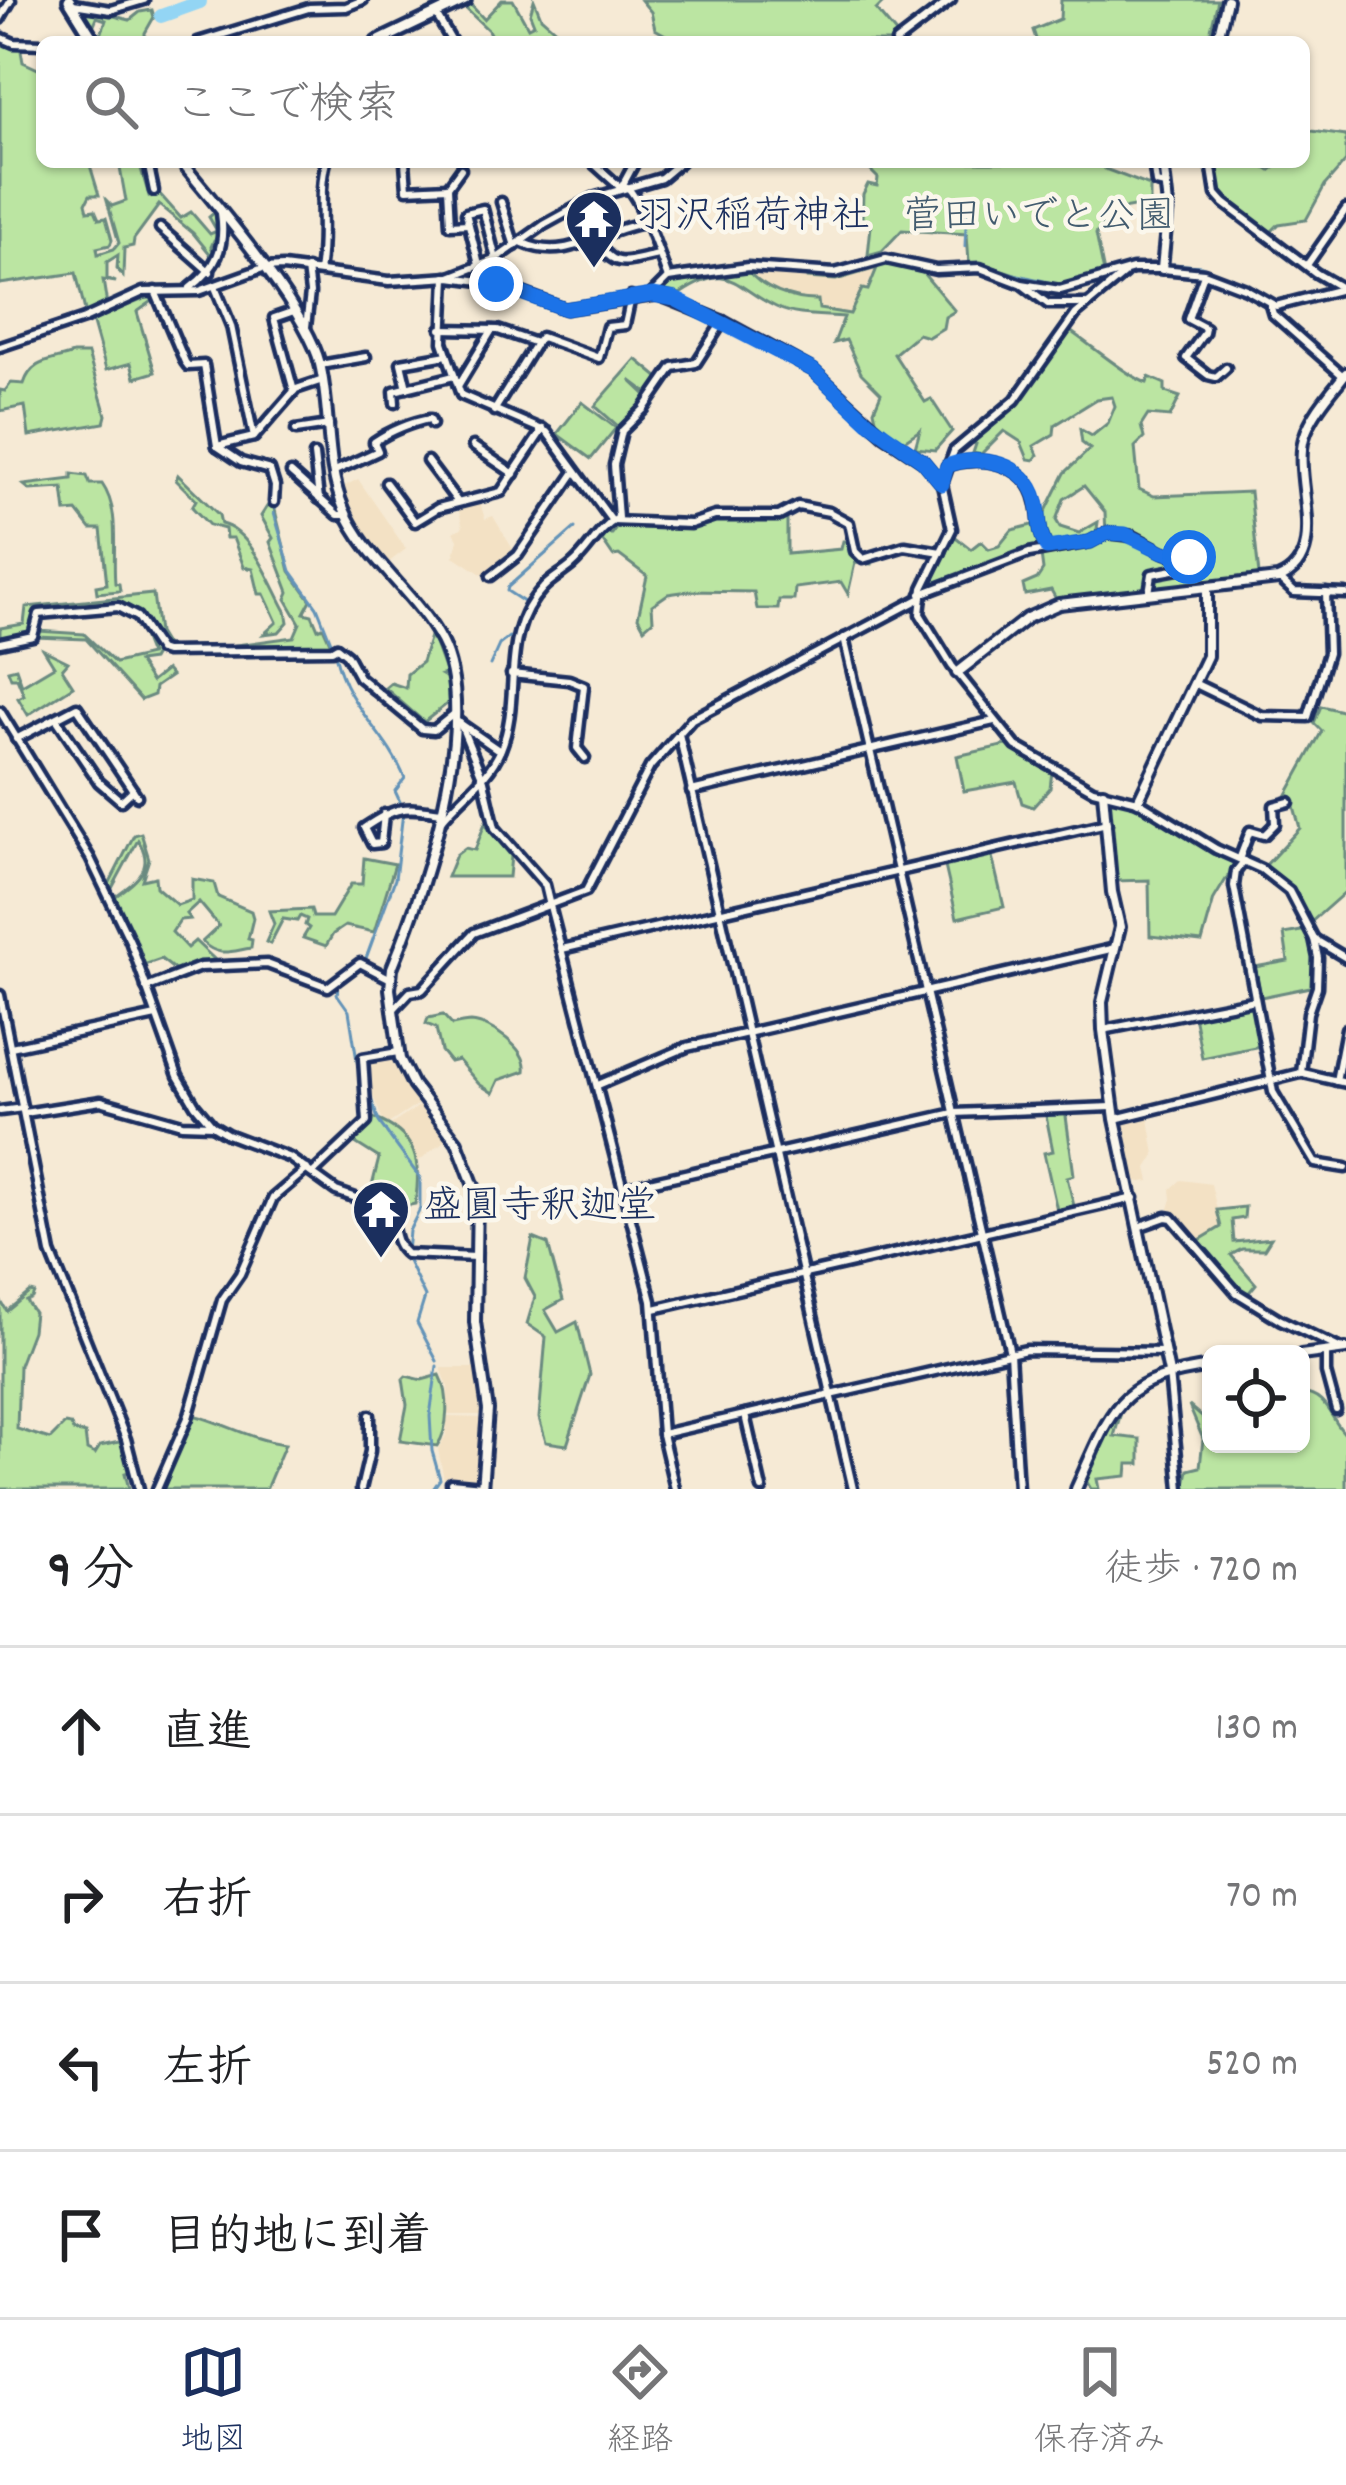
<!DOCTYPE html>
<html lang="ja">
<head>
<meta charset="utf-8">
<style>
	body { margin:0; font-family:Dekko,"Klee One",sans-serif; background:#f6f6f6; color:#202124 }
	.controls { position:absolute; right:36px; bottom:36px; display:grid; overflow:hidden; border-radius:18px; box-shadow:0 3px 9px #0004 }
	.controls button { width:108px; height:108px; display:grid; place-items:center; padding:0; border:0; border-bottom:3px solid #e0e0e0; background:#fff; color:#202124; font:60px sans-serif }
	.stop { position:absolute; width:36px; height:36px; margin:-27px; border:9px solid #1a73e8; border-radius:50%; background:#fff }
	.stop.end { background:#1a73e8; border-color:#fff; box-shadow:0 3px 12px #0008 }
	.list { margin:0; padding:0; list-style:none }
	h2 { display:flex; justify-content:space-between; align-items:center; height:156px; margin:0; padding:0 48px; font-size:51px }
	h2 small { font-size:39px; font-weight:400; color:#757577 }
	.list li { display:grid; grid-template-columns:78px 1fr auto; gap:36px; align-items:center; box-sizing:border-box; height:168px; padding:0 48px; border-top:3px solid #e0e0e0 }
	.list b { display:block; font-size:45px; white-space:nowrap }
	.list em { font-size:39px; font-style:normal; color:#757577 }
	.icon { flex:none; width:66px; height:66px; fill:none; stroke:currentColor; stroke-width:2; stroke-linecap:round; stroke-linejoin:round }
	.map { position:relative; flex:none; width:1346px; height:1489px; overflow:hidden }
	.search { position:absolute; background:#fff; box-shadow:0 3px 9px #0004; left:36px; right:36px; top:36px; height:132px; display:flex; align-items:center; gap:30px; box-sizing:border-box; padding:0 42px; border-radius:18px; color:#757577; font-size:45px }
	.sheet { height:828px; background:#fff }
	nav { display:flex; justify-content:space-around; align-items:center; box-sizing:border-box; height:168px; border-top:3px solid #e0e0e0; background:#fff; font-size:33px; color:#757577 }
	nav a { display:grid; justify-items:center; gap:6px }
	nav .on { color:#1b2f5e }
	.map>svg:first-child { display:block }
	.built { fill:#f3e1c4 }
	.green { fill:#bbe5a2; stroke:#6b8a80; stroke-width:3 }
	.lines { fill:none; stroke-linecap:round; stroke-linejoin:round }
	.stream { stroke:#6393b8; stroke-width:3 }
	.river { stroke:#93d5f4; stroke-width:14 }
	.minor-casing { stroke:#1b2f5e; stroke-width:15 }
	.tertiary-casing { stroke:#1b2f5e; stroke-width:16 }
	.secondary-casing { stroke:#1b2f5e; stroke-width:18 }
	.minor { stroke:#fbf7ec; stroke-width:6 }
	.tertiary { stroke:#fbf7ec; stroke-width:8 }
	.secondary { stroke:#fbf7ec; stroke-width:9 }
	.route { stroke:#1a73e8; stroke-width:15 }
	.labels { text-anchor:middle; dominant-baseline:central; stroke-width:9; stroke-linejoin:round; paint-order:stroke }
	.poi-label { font-size:39px; fill:#1b2f5e; stroke:#fbf7ec; text-anchor:start }
	.park-label { font-size:39px; fill:#435c6f; stroke:#fbf7ec }
</style>
</head>
<body>
<div class="map">
<svg width="1346" height="1489" viewBox="0 0 1346 1489">
	<rect width="100%" height="100%" fill="#f6ead5"/>
	<filter id="ink" filterUnits="userSpaceOnUse"><feTurbulence type="fractalNoise" baseFrequency=".00833" numOctaves="2"/><feDisplacementMap in="SourceGraphic" scale="24" xChannelSelector="R" yChannelSelector="G"/><feConvolveMatrix kernelMatrix="1 2 1 2 8 2 1 2 1" color-interpolation-filters="sRGB"/></filter>
	<g filter="url(#ink)">
		<!-- built -->
		<g class="built">
			<path d="M878 267 851 314 818 309 817 300 789 299 754 279 747 269 836 280Z"/>
			<path d="M358 479 406 549 388 563 352 513 343 487Z"/>
			<path d="M480 503 485 519 493 516 514 551 486 577 454 556 458 539 454 532 463 527 458 508Z"/>
			<path d="M395 1055 420 1103 385 1126 370 1088 365 1061Z"/>
			<path d="M421 1105 447 1139 416 1163 389 1126Z"/>
			<path d="M1148 1113 1155 1155 1147 1168 1150 1181 1141 1182 1134 1180 1120 1124 1123 1119Z"/>
			<path d="M1181 1180 1211 1184 1221 1227 1198 1241 1167 1215 1172 1199 1171 1189Z"/>
			<path d="M441 1368H476L483 1415H447L448 1386Z"/>
			<path d="M447 1417 483 1418 476 1483 444 1479 438 1449 446 1435Z"/>
		</g>
		<!-- green -->
		<g class="green">
			<path d="M502 0H513L528 27 534 24 530 14 534 0 541 17 569 42H494L488 30 464 7 470 4 484 19Z"/>
			<path d="M641 0H878L882 4 876 10 898 36 889 42H678L655 29 651 12Z"/>
			<path d="M1061 0H1218L1208 42H1037L1033 30 1060 19Z"/>
			<path d="M79 7 130 20 140 12 152 10 154 17 145 33V42H103L100 38 106 20 97 17 92 29Z"/>
			<path d="M0 38 20 45 23 62 42 71V162H89L99 195H90L86 203 88 211 95 210 99 219 106 218 112 240 110 245 97 248 98 254 114 249 119 243 107 201 112 206 126 201 120 168 112 162H139L149 196 158 192 181 218 191 212 210 234 217 231 209 217 215 212 220 219 219 240H214L211 247 214 252 211 255 193 233 159 205 134 239 133 246 124 248 123 276 117 269 118 255 107 262V278L116 282 103 280 107 305 86 315 76 273 0 284Z"/>
			<path d="M1305 130 1346 136V161L1325 185 1306 220 1279 224 1270 233C1235 216 1218 201 1214 162H1256L1270 171 1282 162H1304Z"/>
			<path d="M879 162H1102L1105 169 1150 186V204L1111 211 1096 234 1104 273C1092 277 1078 283 1065 284 1032 286 1002 265 969 262L967 234 902 230 882 251 868 255 871 226 862 219 863 194 868 184 877 186 878 178 867 167Z"/>
			<path d="M881 261 923 273 955 311 945 317 943 328 928 337 918 334 894 354 925 402 931 399 952 431 935 450 915 448 920 430 904 441 877 423 874 410 881 393 861 373 846 340 834 343 844 317C823 315 796 317 776 307 733 287 731 260 680 294L656 289 666 280 747 269C760 289 794 301 818 300L819 309 850 314 862 289 868 290 877 268 836 280 807 278 806 274 843 275Z"/>
			<path d="M151 296 154 300 137 312 155 372 135 378 131 363 106 370 92 320Z"/>
			<path d="M1070 331C1088 343 1130 378 1147 383L1149 377 1165 384V392L1180 397 1170 417 1148 415 1141 426 1144 438 1135 447 1139 489 1154 496 1250 492 1259 575 1056 599 1051 590 1025 595 1023 585 1037 579 1043 570 1041 555 1045 550 1093 546 1106 535 1105 512 1084 486 1064 499 1056 520 1060 527 1079 533 1098 522 1096 536 1021 552 925 588 952 534 971 549 981 541 989 549 999 546 1012 530 1040 523 1065 473 1090 449 1082 443 1080 429 1092 436 1108 423 1115 406 1112 397 1097 399 1055 425 1054 434 1034 446 1038 455 1034 460 1028 459 1021 442 1004 431 980 455 973 453 976 444 971 442 951 459 960 447 1012 409Z"/>
			<path d="M73 354H88L106 415 104 423 29 436 25 406 0 411V390L5 391 11 383 24 384C32 359 51 362 73 354Z"/>
			<path d="M636 359 659 378 650 395 630 380 648 397 620 428 595 406Z"/>
			<path d="M582 402 616 428 591 459 557 434Z"/>
			<path d="M72 474 87 476 90 484H102C121 511 112 551 115 583L119 584 120 591 97 593 96 586 107 584 101 529H91L77 511 66 512 63 488 30 490 24 485 72 479Z"/>
			<path d="M178 475 219 515 221 524C252 531 271 584 286 611L288 622 279 632 264 634 277 622 264 594H259L253 569 244 567 233 538H226L225 529 209 525 192 507 196 500 176 480Z"/>
			<path d="M268 505 274 506 290 571 311 600 304 613 312 615 318 629 323 627 332 647C277 644 222 652 166 649L141 614 114 603 33 613 31 633 0 639V628L24 624 26 607 153 594 158 633 166 646 207 649 294 637 300 623 286 599 289 592 270 542 273 538 261 516Z"/>
			<path d="M787 515V554L841 549 843 541H851L857 558 872 560V564L855 563 848 594 841 582 795 588 794 600H779L778 609H757L754 592 689 591 668 594 652 605 653 620 644 628 638 617 647 576 619 555 613 556 602 540 606 534H612L619 524Z"/>
			<path d="M136 619 156 653 152 660 138 662 151 682 166 670 171 676 155 687 154 695 141 700 86 639 36 637 38 631 84 634 115 663 150 655Z"/>
			<path d="M431 633 446 674 442 675 447 678 448 703 424 722 385 688 391 683 406 688 407 674 422 662Z"/>
			<path d="M44 650 68 662 62 669 73 686 28 715 18 698 24 695 17 678H11L8 670 16 668 22 685 54 666Z"/>
			<path d="M1321 706 1346 712V891L1310 923 1288 886 1265 866 1300 828 1292 799 1284 800 1322 731 1314 723Z"/>
			<path d="M1011 744 1052 771 1050 788 1033 807 1022 803 1016 782 964 791 957 756Z"/>
			<path d="M1108 795 1136 802 1237 861 1214 899 1202 942 1150 936 1149 880 1115 881Z"/>
			<path d="M485 823 511 856 509 877H447L456 855 465 848 475 850Z"/>
			<path d="M141 833 149 859 142 880 155 877 156 887 177 905 192 900V879L214 883 218 897 251 911 253 918 248 939 252 940 251 948C231 951 219 958 202 942L219 926 199 902 186 914 190 919 180 920 172 932 187 948 195 941 214 959 212 964 176 971 161 959 141 966 113 898C134 882 157 870 138 840L110 892 107 888 134 835Z"/>
			<path d="M991 852 1004 907 957 918 944 862Z"/>
			<path d="M364 858 395 864 374 932 345 926 333 934 326 946 303 938 309 928 305 925 307 919 300 916 297 921 283 919 270 944 266 942 274 924 269 911 311 909 313 917H331L351 884H362Z"/>
			<path d="M1307 930 1316 955 1315 986 1261 997 1255 967 1288 961 1284 934Z"/>
			<path d="M1252 1003 1260 1046 1202 1058 1194 1015Z"/>
			<path d="M443 1015 452 1025C458 1024 465 1022 471 1022 491 1023 528 1049 525 1071L499 1080 493 1093 479 1084 458 1060 450 1062 441 1051 436 1028 426 1024 428 1018Z"/>
			<path d="M1065 1109 1074 1175 1067 1177 1074 1206 1057 1210 1044 1153 1053 1151 1045 1111Z"/>
			<path d="M373 1118C417 1134 422 1162 415 1204L392 1209 369 1198 379 1158 352 1141Z"/>
			<path d="M1245 1207 1244 1218 1232 1220 1234 1242 1271 1238 1264 1249H1242L1231 1255 1256 1284 1247 1295 1237 1289 1198 1241 1221 1227 1217 1210Z"/>
			<path d="M533 1238 548 1244 563 1300 545 1310 558 1332 577 1322 590 1375 567 1445 546 1442 539 1418 546 1337 527 1324 535 1297 525 1278Z"/>
			<path d="M30 1292 34 1293 32 1298 26 1301 34 1313 32 1331 19 1365 17 1429 50 1439 65 1424 71 1425 73 1431 85 1434 87 1450 95 1454 100 1446 124 1441 133 1471 125 1473 129 1489H0V1300L7 1311Z"/>
			<path d="M440 1375C450 1394 449 1429 437 1446L400 1441 407 1405 403 1379 406 1376 422 1380Z"/>
			<path d="M1301 1393C1328 1395 1330 1420 1346 1435V1489H1184L1188 1470 1200 1467 1203 1439 1189 1406 1203 1418 1208 1413 1211 1416V1444H1301Z"/>
			<path d="M193 1415C225 1423 252 1440 285 1444L266 1489H160Z"/>
			<path d="M1120 1416 1114 1436 1140 1439V1464H1128L1127 1476 1097 1479 1099 1489H1091L1085 1479 1114 1417Z"/>
		</g>
		<g class="lines">
			<!-- stream -->
			<g class="stream">
				<path d="M965 246 967 204"/>
				<path d="M968 263 1065 286"/>
				<path d="M1173 264 1201 266 1246 284"/>
				<path d="M1108 273 1129 265 1151 264"/>
				<path d="M1251 287 1271 299"/>
				<path d="M274 473 277 478"/>
				<path d="M275 509 277 506"/>
				<path d="M274 513 291 571 317 607 333 647"/>
				<path d="M527 604 507 591 508 587 575 528"/>
				<path d="M335 654C347 708 384 730 405 778L395 791 401 804"/>
				<path d="M490 665 499 645 509 637"/>
				<path d="M896 876 921 986"/>
				<path d="M365 961 395 879 403 812"/>
				<path d="M340 980 337 994 349 1011 359 1073"/>
				<path d="M924 999 947 1107"/>
				<path d="M369 1093 379 1122 420 1178V1209L409 1231 407 1252"/>
				<path d="M950 1120 1006 1362 1013 1489"/>
				<path d="M406 1257 425 1297 417 1323 437 1361"/>
				<path d="M433 1489 440 1479 432 1451 430 1416 437 1366"/>
			</g>
			<!-- river -->
			<path class="river" d="M161 16 200 2"/>
			<!-- minor casing -->
			<g class="minor-casing">
				<g id="minor">
					<path d="M73 4 111 10 144 0"/>
					<path d="M437 16 452 42"/>
					<path d="M0 19 11 0"/>
					<path d="M0 37 14 43 42 44"/>
					<path d="M198 42 309 8 346 7 363 0"/>
					<path d="M896 42 951 0"/>
					<path d="M148 162 154 191"/>
					<path d="M405 162 407 189 448 187 450 225 468 224"/>
					<path d="M592 162 621 188 635 162"/>
					<path d="M1153 162 1156 183 1165 185"/>
					<path d="M1211 162 1216 194 1224 203 1316 273 1340 287"/>
					<path d="M448 187 461 169"/>
					<path d="M627 187C643 203 659 254 668 278"/>
					<path d="M501 202 515 246"/>
					<path d="M160 228 210 272"/>
					<path d="M595 237C614 272 625 261 659 255"/>
					<path d="M523 243C568 263 601 229 645 223"/>
					<path d="M479 265 466 213 483 209 496 259"/>
					<path d="M1307 265 1346 209"/>
					<path d="M319 271C326 235 317 195 326 162"/>
					<path d="M1204 274 1188 319 1205 328 1204 333 1186 358 1208 375 1216 377 1226 368"/>
					<path d="M446 277 443 342 461 395 547 432 612 521 691 524 715 516H779L798 506 829 512 849 523 855 551 863 559 905 546 941 552"/>
					<path d="M450 277 496 259 544 225 593 198 661 178 680 162"/>
					<path d="M1023 285 1048 304H1085"/>
					<path d="M215 287 231 326 254 437"/>
					<path d="M190 288C217 268 226 247 221 213"/>
					<path d="M155 291 185 362 188 366 204 365 217 446 241 462 270 470 275 486 274 502"/>
					<path d="M653 293 668 278 748 267 835 273 886 259 936 270 980 268 1022 284 1060 290 1133 269H1162L1204 273 1246 289 1276 306 1346 288"/>
					<path d="M1270 304 1273 314 1343 376"/>
					<path d="M294 311 274 318 294 391"/>
					<path d="M306 327 310 293 307 269"/>
					<path d="M441 329 498 330 536 343 494 411"/>
					<path d="M537 342 541 337 599 358 607 327 625 325 631 297"/>
					<path d="M0 347 84 319 143 292 199 291 263 268 283 267 389 281 450 277 496 283 565 309 658 295 723 321 791 358 813 370 884 435 923 461 942 484 952 529 923 588 920 614 952 666 1016 746 1093 790 1138 801 1216 849 1261 869 1289 891 1314 939 1318 958 1317 987 1308 1013 1301 1073 1115 1119"/>
					<path d="M320 365 366 357"/>
					<path d="M458 386 492 330"/>
					<path d="M407 388 401 363 447 355"/>
					<path d="M395 403 394 391 454 376"/>
					<path d="M296 430 329 425"/>
					<path d="M217 446 254 437 296 389 323 380"/>
					<path d="M473 446 514 474"/>
					<path d="M314 455 319 499"/>
					<path d="M427 461 457 501"/>
					<path d="M947 466C978 454 1027 462 1036 501 1041 518 1037 531 1047 548"/>
					<path d="M335 471 378 451 374 442C390 431 412 422 430 419L432 424"/>
					<path d="M291 473 338 515H347"/>
					<path d="M386 483 415 522 438 508 501 492 543 429"/>
					<path d="M942 484 954 451 1015 400 1076 314 1124 274"/>
					<path d="M491 576 518 555 575 472"/>
					<path d="M1280 579 1294 592 1346 594"/>
					<path d="M921 594 1029 553 1090 542 1107 533 1133 536 1163 552 1191 560 1184 568 1152 574 1149 593"/>
					<path d="M844 638 1010 1353 1018 1489"/>
					<path d="M0 643 33 636 39 614 118 607 137 617 159 650 165 652 332 650 337 647 347 655 359 677 422 729 434 730 455 713"/>
					<path d="M511 674 569 680 584 686 577 748 585 758"/>
					<path d="M1196 684 1262 716 1308 717 1328 653 1326 593"/>
					<path d="M0 711 90 858 130 941 178 1076 195 1105 212 1125 227 1134 290 1158 336 1191 384 1208C397 1222 390 1241 406 1254L476 1257"/>
					<path d="M57 720 99 782 121 801 133 790"/>
					<path d="M458 722 500 751"/>
					<path d="M460 723 484 781 495 828 545 885 549 902 652 1301 662 1434 675 1489"/>
					<path d="M679 734 853 1489"/>
					<path d="M16 739 77 707 137 796"/>
					<path d="M691 791 994 721"/>
					<path d="M384 814 381 843 372 844 364 828C396 806 404 806 441 812"/>
					<path d="M442 820C462 795 488 780 501 749 523 696 498 635 543 588 551 579 563 573 572 565 589 551 598 529 618 518L614 465 622 431 644 409 673 367 696 363 723 321"/>
					<path d="M1240 857 1250 831 1264 835 1275 824 1274 806 1289 802"/>
					<path d="M1244 861 1236 871 1234 886 1273 1092 1315 1163 1346 1168"/>
					<path d="M1314 939 1346 958"/>
					<path d="M562 949 1107 823"/>
					<path d="M146 988 200 967 267 964 328 987 360 963 389 978"/>
					<path d="M0 995 51 1253 126 1439 139 1489"/>
					<path d="M393 1010 410 992 422 990 474 933 586 891 650 767 692 719 921 598"/>
					<path d="M1103 1030 1255 1000"/>
					<path d="M11 1047 156 1016"/>
					<path d="M1303 1073 1346 1083"/>
					<path d="M1336 1081 1346 1029"/>
					<path d="M598 1085 687 1047 1115 948"/>
					<path d="M0 1111 23 1108"/>
					<path d="M24 1113 101 1101 182 1124 212 1125"/>
					<path d="M313 1173 367 1122 363 1058 398 1052"/>
					<path d="M623 1188 954 1113 1112 1107"/>
					<path d="M1141 1226 1166 1217 1172 1218 1237 1293 1281 1320 1339 1348"/>
					<path d="M654 1309 1134 1198"/>
					<path d="M1326 1352V1373L1336 1410"/>
					<path d="M1169 1373 1180 1489"/>
					<path d="M745 1415 762 1489"/>
					<path d="M662 1434 1026 1350 1165 1352"/>
					<path d="M451 1483 482 1486"/>
					<path d="M157 1489 188 1418 222 1300 240 1274 273 1198 307 1169"/>
					<path d="M361 1489 370 1451V1415"/>
				</g>
			</g>
			<!-- tertiary casing -->
			<g class="tertiary-casing">
				<g id="tertiary">
					<path d="M1217 42 1227 0"/>
					<path d="M181 162C219 208 307 310 320 364 331 410 325 465 344 509 365 559 416 593 441 641 482 719 424 890 392 968L390 989 400 1059 413 1085 457 1142 477 1194 475 1322 488 1410 482 1489"/>
					<path d="M1162 269 1168 206 1163 162"/>
					<path d="M957 673 1027 618 1059 604 1278 579C1332 557 1292 481 1304 438 1311 414 1331 392 1346 373"/>
					<path d="M1103 792 1112 892 1120 927 1102 1002 1103 1030 1115 1119 1169 1373"/>
					<path d="M1138 801 1207 656V587"/>
					<path d="M1301 1355 1346 1349"/>
					<path d="M1076 1489C1113 1408 1115 1380 1211 1367"/>
				</g>
			</g>
			<!-- secondary casing -->
			<g class="secondary-casing">
				<g id="secondary">
					<path d="M69 0 95 42"/>
					<path d="M377 42 465 0"/>
				</g>
			</g>
			<!-- minor -->
			<use href="#minor" class="minor"/>
			<!-- tertiary -->
			<use href="#tertiary" class="tertiary"/>
			<!-- secondary -->
			<use href="#secondary" class="secondary"/>
		</g>
	</g>
	<g class="lines" filter="url(#ink)">
		<!-- route -->
		<path class="route" d="M496 284 565 309 653 295 675 299 813 370 868 422 923 461 942 484 947 466C978 453 1027 462 1037 501 1041 519 1037 531 1047 548L1090 542 1107 533 1125 534 1163 552 1189 557"/>
	</g>
	<!-- icons -->
	<defs>
		<g id="temple-pin" transform="scale(3)"><path d="M0 17L-7.5 6A9.5 9.5 0 1 1 7.5 6Z" fill="#1b2f5e" stroke="#fbf7ec"/><path d="M0-6L5-2H3V0L6.5 2.5H4V6H1.5V3h-3V6H-4V2.5H-6.5L-3 0V-2H-5Z" fill="#fff"/></g>
	</defs>
	<g fill-rule="evenodd">
		<use href="#temple-pin" x="594" y="219"/>
		<use href="#temple-pin" x="381" y="1209"/>
	</g>
	<g class="labels">
		<!-- poi labels -->
		<g class="poi-label">
			<text x="636" y="219">羽沢稲荷神社</text>
			<text x="423" y="1209">盛圓寺釈迦堂</text>
		</g>
		<!-- park labels -->
		<g class="park-label">
			<text x="1039" y="219">菅田いでと公園</text>
		</g>
	</g>
</svg>
<div class="controls">
<button><svg class="icon" aria-label="locate" viewBox="0 0 24 24"><circle cx="12" cy="12" r="6"/><path d="M12 2v4M12 18v4M2 12h4M18 12h4"/></svg></button>
</div>
<div class="stop" style="left:1189px;top:557px"></div>
<div class="stop end" style="left:496px;top:284px"></div>
<div class="search"><svg class="icon" aria-label="search" viewBox="0 0 24 24"><circle cx="10" cy="10" r="6"/><path d="M15 15l6 6"/></svg>ここで検索</div>
</div>
<section class="sheet">
<h2>9 分<small>徒歩 · 720 m</small></h2>
<ul class="list">
<li><svg class="icon" aria-label="ahead" viewBox="0 0 24 24"><path d="M12 20V5M6 11l6-6 6 6"/></svg><div><b>直進</b></div><em>130 m</em></li>
<li><svg class="icon" aria-label="right" viewBox="0 0 24 24"><path d="M7 20v-9h11M14 6l5 5-5 5"/></svg><div><b>右折</b></div><em>70 m</em></li>
<li><svg class="icon" aria-label="left" viewBox="0 0 24 24"><path d="M17 20v-9H6M10 6l-5 5 5 5"/></svg><div><b>左折</b></div><em>520 m</em></li>
<li><svg class="icon" aria-label="arrive" viewBox="0 0 24 24"><path d="M6 21V4h12l-3 4 3 4H6"/></svg><div><b>目的地に到着</b></div></li>
</ul>
</section>
<nav>
<a class="on"><svg class="icon" aria-label="map" viewBox="0 0 24 24"><path d="M3 6l6-2 6 2 6-2v14l-6 2-6-2-6 2zM9 4v14M15 6v14"/></svg>地図</a>
<a><svg class="icon" aria-label="directions" viewBox="0 0 24 24"><path d="M12 3l9 9-9 9-9-9zM9 14v-3h6M13 9l2 2-2 2"/></svg>経路</a>
<a><svg class="icon" aria-label="saved" viewBox="0 0 24 24"><path d="M7 4h10v16l-5-4-5 4z"/></svg>保存済み</a>
</nav>
</body>
</html>
